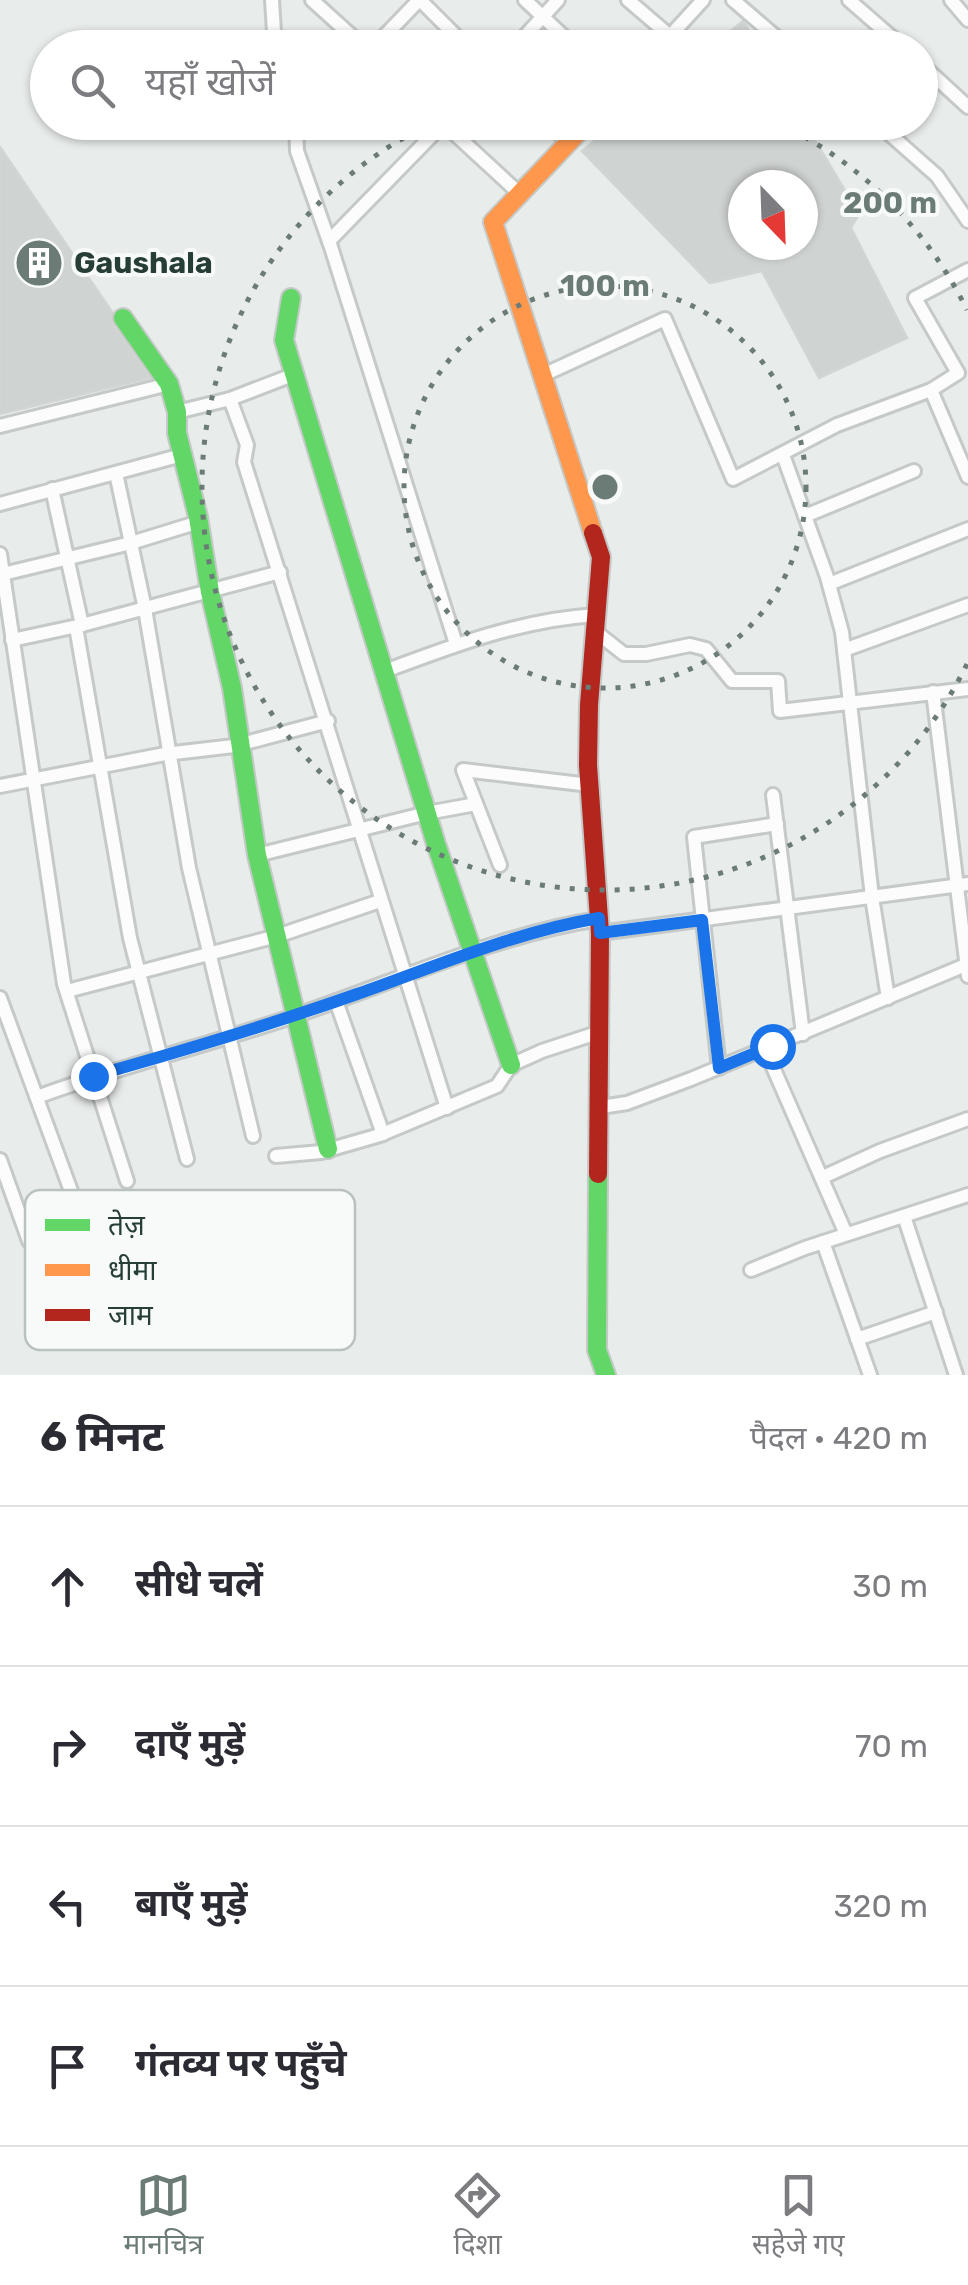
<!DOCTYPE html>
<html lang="hi">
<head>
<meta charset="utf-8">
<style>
	body { margin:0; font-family:Rubik,"Noto Sans Devanagari",sans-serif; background:#f7f7f7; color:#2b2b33 }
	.compass { position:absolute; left:728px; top:170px; width:90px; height:90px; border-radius:50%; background:#fff; box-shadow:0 2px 8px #0004; rotate:157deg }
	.stop { position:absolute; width:30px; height:30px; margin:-22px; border:8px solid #1a73e8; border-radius:50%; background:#fff }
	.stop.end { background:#1a73e8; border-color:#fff; box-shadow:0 2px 10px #0008 }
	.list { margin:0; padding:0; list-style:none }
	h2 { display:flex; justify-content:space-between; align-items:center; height:130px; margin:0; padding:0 40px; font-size:42px }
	h2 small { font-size:32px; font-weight:400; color:#7c7c81 }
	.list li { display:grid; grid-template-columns:65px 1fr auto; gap:30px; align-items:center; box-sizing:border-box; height:160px; padding:0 40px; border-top:2px solid #e1e1e2 }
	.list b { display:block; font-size:38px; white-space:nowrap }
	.list em { font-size:32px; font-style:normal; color:#7c7c81 }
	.icon { flex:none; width:55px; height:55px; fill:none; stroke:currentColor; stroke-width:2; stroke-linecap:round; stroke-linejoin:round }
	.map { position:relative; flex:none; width:968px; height:1375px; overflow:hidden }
	.search { position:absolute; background:#fff; box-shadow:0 2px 8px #0004; left:30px; right:30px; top:30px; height:110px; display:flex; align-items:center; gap:25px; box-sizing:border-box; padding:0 35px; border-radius:55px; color:#7c7c81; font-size:38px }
	.sheet { height:770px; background:#fff }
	nav { display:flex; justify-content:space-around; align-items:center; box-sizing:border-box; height:140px; border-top:2px solid #e1e1e2; background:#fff; font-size:28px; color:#7c7c81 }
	nav a { display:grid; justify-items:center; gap:5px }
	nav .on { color:#6b7b76 }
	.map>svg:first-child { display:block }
	.building { fill:#cfd3d1; stroke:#d1d5d3; stroke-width:2.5; fill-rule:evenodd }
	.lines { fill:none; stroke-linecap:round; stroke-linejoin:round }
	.street-casing { stroke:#c5c9c7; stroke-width:18 }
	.fast-casing { stroke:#c4c9c7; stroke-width:22 }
	.slow-casing { stroke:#c4c9c7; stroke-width:22 }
	.jam-casing { stroke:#c4c9c7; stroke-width:22 }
	.street { stroke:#fcfcfc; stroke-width:12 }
	.fast { stroke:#63d668; stroke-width:18 }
	.slow { stroke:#ff974d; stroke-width:18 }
	.jam { stroke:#b3261e; stroke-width:18 }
	.route { stroke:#1a73e8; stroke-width:12 }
	.ring { fill:none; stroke:#6b7b76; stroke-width:5; stroke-dasharray:5 10 }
	.labels { text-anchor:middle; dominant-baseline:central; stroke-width:8; stroke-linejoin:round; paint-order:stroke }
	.poi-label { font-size:30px; font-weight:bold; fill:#273e37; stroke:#f7faf8; text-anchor:start }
	.key { fill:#f7faf8; stroke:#b9c2be; stroke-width:2.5 }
	.key-label { font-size:28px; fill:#273e37 }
	.centre { fill:#6b7b76; stroke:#f7faf8; stroke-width:5 }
	.ring-label { font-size:30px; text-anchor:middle; font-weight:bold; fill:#6b7b76; stroke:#f7faf8; stroke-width:8; stroke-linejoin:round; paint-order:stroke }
</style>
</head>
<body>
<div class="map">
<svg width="968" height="1375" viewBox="0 0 968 1375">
	<rect width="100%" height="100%" fill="#e8ecea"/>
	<!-- building -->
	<g class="building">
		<path d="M743 21 761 48H710Z"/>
		<path d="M617 122H804L859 214 851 228 907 338 819 378 762 271 710 283 582 151ZM743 185H803V245H743Z"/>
		<path d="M0 147 112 312 113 325 150 378 0 414Z"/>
	</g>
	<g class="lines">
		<!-- street casing -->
		<g class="street-casing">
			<g id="street">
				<path d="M272 0 275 48"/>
				<path d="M312 0 365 48"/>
				<path d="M420 0 468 48"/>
				<path d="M525 0 576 48"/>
				<path d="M628 0 670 36"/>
				<path d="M733 0 789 48"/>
				<path d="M849 0 904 48"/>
				<path d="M951 0 968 20"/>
				<path d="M373 48 419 0"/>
				<path d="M514 48 558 0"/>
				<path d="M659 48 703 0"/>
				<path d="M920 63 968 107"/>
				<path d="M296 122 297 151 331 247 456 644"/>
				<path d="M442 122 520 194"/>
				<path d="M547 122 569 143"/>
				<path d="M876 122 937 176 968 221"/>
				<path d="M329 241 445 122"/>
				<path d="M541 376 665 319 733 479 837 425 931 390 958 373 915 298 968 270"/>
				<path d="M931 390 968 477"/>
				<path d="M230 399 247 445 244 462 447 1108"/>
				<path d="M177 412 230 399 295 374"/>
				<path d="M0 426 169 384"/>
				<path d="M783 455 827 577 842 632 872 897 888 998"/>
				<path d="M116 473 145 609 189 868 253 1136"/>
				<path d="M52 489 82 625"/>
				<path d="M0 504 182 455"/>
				<path d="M805 516 914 471"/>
				<path d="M0 554 64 984 127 1181"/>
				<path d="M3 574 131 543 199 522"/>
				<path d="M829 584 968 529"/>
				<path d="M76 627 130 938 187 1159"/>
				<path d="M596 632 624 654H646L690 645 706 649 732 681H778L780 711 968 689"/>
				<path d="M12 640 82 625 280 572"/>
				<path d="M844 650 968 605"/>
				<path d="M385 671C454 645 523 619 598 615"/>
				<path d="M933 692 968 976"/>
				<path d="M0 786 165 754 234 746 328 721"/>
				<path d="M773 795 803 1034"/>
				<path d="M257 855 427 813 476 804"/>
				<path d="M500 865 463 770 590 785"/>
				<path d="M600 933 968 884"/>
				<path d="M67 991 277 936 380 901"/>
				<path d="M0 998 78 1210"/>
				<path d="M336 1001 383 1134"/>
				<path d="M765 1049 846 1234"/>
				<path d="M719 1068 694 837 777 824"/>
				<path d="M37 1097C123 1065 213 1044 300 1014 397 981 499 934 599 919"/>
				<path d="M601 1107 627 1103 691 1079 968 964"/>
				<path d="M276 1156 321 1152 380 1135 497 1086 511 1065 542 1051 600 1032"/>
				<path d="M0 1160 29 1241"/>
				<path d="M823 1177 880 1151 968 1119"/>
				<path d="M904 1216 956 1375"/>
				<path d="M823 1242 870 1375"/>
				<path d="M751 1270 805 1248 968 1195"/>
				<path d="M857 1339 936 1312"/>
			</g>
		</g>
		<!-- fast casing -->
		<g class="fast-casing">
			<g id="fast">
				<path d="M291 298 284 340 436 844 511 1065"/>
				<path d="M123 318 169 384 177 412V433L198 517 210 592 232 688 257 855 328 1149"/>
				<path d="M598 1174 597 1350 606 1375"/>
			</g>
		</g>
		<!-- slow casing -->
		<g class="slow-casing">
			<path id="slow" d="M588 122 493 222 593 533"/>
		</g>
		<!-- jam casing -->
		<g class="jam-casing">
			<path id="jam" d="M593 533 601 557 589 705 588 765 600 933 598 1174"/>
		</g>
		<!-- street -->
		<use href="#street" class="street"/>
		<!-- fast -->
		<use href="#fast" class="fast"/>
		<!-- slow -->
		<use href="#slow" class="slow"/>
		<!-- jam -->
		<use href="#jam" class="jam"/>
	</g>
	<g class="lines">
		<!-- route -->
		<path class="route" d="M93 1076C182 1051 270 1025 357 994 437 966 515 932 599 918L600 933 702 920 719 1068 772 1046"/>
	</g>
	<!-- distance rings -->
	<g class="ring">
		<circle cx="605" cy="487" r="201"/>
		<path d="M967 664A403 403 0 1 1 432 123M778 123A403 403 0 0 1 967 310"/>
	</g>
	<!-- icons -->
	<defs>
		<g id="building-disc" transform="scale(2.5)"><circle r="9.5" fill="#6b7b76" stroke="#f7faf8"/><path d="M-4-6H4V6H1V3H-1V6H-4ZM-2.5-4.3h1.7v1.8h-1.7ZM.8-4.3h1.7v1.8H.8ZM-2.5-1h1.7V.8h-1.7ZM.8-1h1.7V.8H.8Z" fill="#fff"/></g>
	</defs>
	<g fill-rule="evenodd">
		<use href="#building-disc" x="39" y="263"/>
	</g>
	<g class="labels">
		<!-- poi labels -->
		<g class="poi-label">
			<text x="74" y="263">Gaushala</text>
		</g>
	</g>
	<!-- legend -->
	<rect x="25" y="1190" width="330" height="160" rx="15" class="key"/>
	<rect x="45" y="1219" width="45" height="12" fill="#63d668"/>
	<rect x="45" y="1264" width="45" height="12" fill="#ff974d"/>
	<rect x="45" y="1309" width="45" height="12" fill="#b3261e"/>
	<g class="key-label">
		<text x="108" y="1235">तेज़</text>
		<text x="108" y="1280">धीमा</text>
		<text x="108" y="1325">जाम</text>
	</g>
	<circle cx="605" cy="487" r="15" class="centre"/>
	<g class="ring-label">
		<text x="890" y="213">200 m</text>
		<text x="605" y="296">100 m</text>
	</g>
</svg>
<svg class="compass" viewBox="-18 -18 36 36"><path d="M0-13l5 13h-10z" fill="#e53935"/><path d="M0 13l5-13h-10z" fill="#7c7c81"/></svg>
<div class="stop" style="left:772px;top:1046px"></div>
<div class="stop end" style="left:93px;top:1076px"></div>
<div class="search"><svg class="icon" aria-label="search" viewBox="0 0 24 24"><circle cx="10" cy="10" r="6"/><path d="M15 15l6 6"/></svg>यहाँ खोजें</div>
</div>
<section class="sheet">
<h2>6 मिनट<small>पैदल · 420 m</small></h2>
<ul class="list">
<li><svg class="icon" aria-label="ahead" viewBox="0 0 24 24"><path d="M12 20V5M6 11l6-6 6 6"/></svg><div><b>सीधे चलें</b></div><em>30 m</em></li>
<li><svg class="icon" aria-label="right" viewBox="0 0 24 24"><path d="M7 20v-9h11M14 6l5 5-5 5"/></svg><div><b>दाएँ मुड़ें</b></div><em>70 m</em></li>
<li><svg class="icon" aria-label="left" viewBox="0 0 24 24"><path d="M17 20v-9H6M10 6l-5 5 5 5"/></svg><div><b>बाएँ मुड़ें</b></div><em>320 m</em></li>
<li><svg class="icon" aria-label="arrive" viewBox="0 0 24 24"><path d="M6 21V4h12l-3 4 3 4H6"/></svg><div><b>गंतव्य पर पहुँचे</b></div></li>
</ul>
</section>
<nav>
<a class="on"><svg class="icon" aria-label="map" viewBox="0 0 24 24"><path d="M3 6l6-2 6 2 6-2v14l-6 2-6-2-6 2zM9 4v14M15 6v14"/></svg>मानचित्र</a>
<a><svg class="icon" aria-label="directions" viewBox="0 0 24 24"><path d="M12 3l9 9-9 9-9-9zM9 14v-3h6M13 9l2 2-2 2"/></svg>दिशा</a>
<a><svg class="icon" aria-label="saved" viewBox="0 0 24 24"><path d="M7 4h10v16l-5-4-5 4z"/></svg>सहेजे गए</a>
</nav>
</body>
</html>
